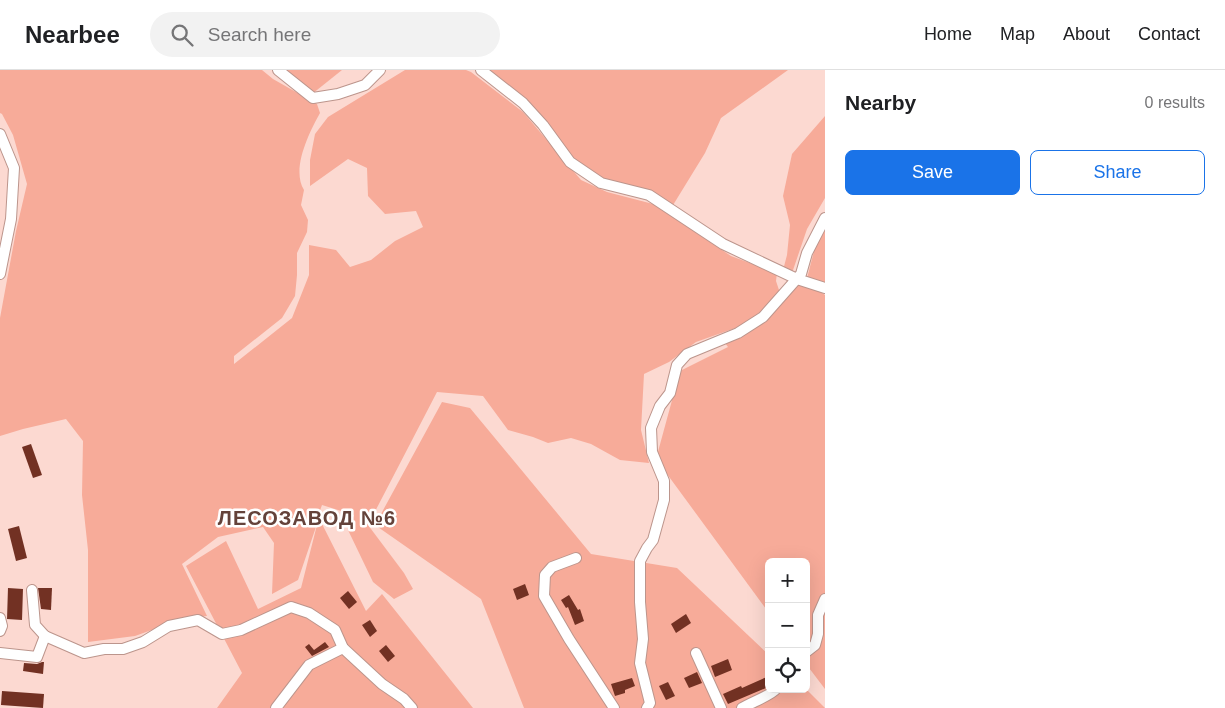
<!DOCTYPE html>
<html lang="en">
<head>
<meta charset="utf-8">
<style>
	body { margin:0; font-family:Helvetica,sans-serif; background:#f2f2f2; color:#202124 }
	.controls { position:absolute; right:15px; bottom:15px; display:grid; overflow:hidden; border-radius:8px; box-shadow:0 5px 20px #0002 }
	.controls button { width:45px; height:45px; display:grid; place-items:center; padding:0; border:0; border-bottom:1px solid #e0e0e0; background:#fff; color:#202124; font:25px sans-serif }
	.list { margin:0; padding:0; list-style:none }
	h2 { display:flex; justify-content:space-between; align-items:center; height:65px; margin:0; padding:0 20px; font-size:21px }
	h2 small { font-size:16px; font-weight:400; color:#757577 }
	.actions { display:flex; gap:10px; padding:15px 20px }
	.actions a { flex:1; padding:11px 0; border:1px solid #1a73e8; border-radius:8px; text-align:center; font-size:18px; color:#1a73e8 }
	.actions .main { background:#1a73e8; color:#fff }
	.icon { flex:none; width:28px; height:28px; fill:none; stroke:currentColor; stroke-width:2; stroke-linecap:round; stroke-linejoin:round }
	.map { position:relative; flex:none; width:825px; height:638px; overflow:hidden }
	header { display:flex; align-items:center; gap:30px; box-sizing:border-box; height:70px; padding:0 25px; background:#fff; border-bottom:1px solid #e0e0e0 }
	header strong { font-size:24px }
	nav { display:flex; gap:28px; margin-inline-start:auto; font-size:18px }
	.search { width:350px; height:45px; background:#f2f2f2; display:flex; align-items:center; gap:12px; box-sizing:border-box; padding:0 18px; border-radius:28px; color:#757577; font-size:19px }
	main { display:flex }
	aside { flex:1; background:#fff }
	.map>svg:first-child { display:block }
	.green { fill:#f7ab99 }
	.building { fill:#723123 }
	.lines { fill:none; stroke-linecap:round; stroke-linejoin:round }
	.minor-casing { stroke:#bc958c; stroke-width:12 }
	.minor { stroke:#fff; stroke-width:10 }
	.labels { text-anchor:middle; dominant-baseline:central; stroke-width:5; stroke-linejoin:round; paint-order:stroke }
	.district-label { font-size:20px; font-weight:bold; letter-spacing:1px; fill:#64423a; stroke:#fff }
</style>
</head>
<body>
<header>
<strong>Nearbee</strong>
<div class="search"><svg class="icon" aria-label="search" viewBox="0 0 24 24"><circle cx="10" cy="10" r="6"/><path d="M15 15l6 6"/></svg>Search here</div>
<nav><a>Home</a><a>Map</a><a>About</a><a>Contact</a></nav>
</header>
<main>
<div class="map">
<svg width="825" height="638" viewBox="0 0 825 638">
	<rect width="100%" height="100%" fill="#fcd9d1"/>
	<!-- green -->
	<g class="green">
		<path d="M0 0H262L273 9 317 34 320 43C309 63 291 99 304 120L301 135 308 150 307 162 297 183V205L295 226 282 248 234 286V294L292 248 309 205V175L336 180 350 197 371 190 395 171 423 157 416 141 385 144 368 126 367 98 348 89 310 116V90L315 64 328 47 405 0H466L471 2 523 42 581 110 607 122 653 134 731 186 777 203 776 211 780 223 764 240 741 256 696 272 669 292 644 304 641 360 649 393 620 390 591 374 571 368 548 373 533 367 508 360 483 326 437 322 368 455 404 503 413 519 394 529 373 512 348 460 354 445 322 435 318 446 366 541 382 524 473 638H217L242 603 186 496 226 471 258 539 301 518 318 451 298 510 272 524 274 473 263 457 218 467 182 494 207 546 185 548 135 566 88 572V480L82 425 83 371 66 349 23 359 0 366V248L16 161 27 114 13 65 2 44 0 43Z"/>
		<path d="M272 0H342L312 24 280 7Z"/>
		<path d="M477 0H788L721 48 705 83 670 140 638 118H612L576 95 529 40Z"/>
		<path d="M825 46V128L807 159 791 206 781 208 787 185 790 155 783 126 792 84Z"/>
		<path d="M825 154V221L815 218 825 225V619L806 594V492H769V543L656 389 680 301 728 277 725 273 795 214 806 212 818 166Z"/>
		<path d="M442 332 470 338 591 484 677 498 769 585V619H806L825 638H524L481 529 375 455Z"/>
	</g>
	<!-- building -->
	<g class="building">
		<path d="M31 374 42 405 33 408 22 377Z"/>
		<path d="M19 456 27 488 16 491 8 459Z"/>
		<path d="M525 514 529 525 517 530 513 519Z"/>
		<path d="M8 518 23 519 22 550 7 549Z"/>
		<path d="M38 518H52L51 540 41 539Z"/>
		<path d="M348 521 357 532 349 539 340 528Z"/>
		<path d="M569 525 578 540 580 539 584 551 575 555 568 537 566 538 561 530Z"/>
		<path d="M686 544 691 553 676 563 671 554Z"/>
		<path d="M370 550 377 561 370 567 362 555Z"/>
		<path d="M325 572 329 577 312 586 305 577 309 574 314 580Z"/>
		<path d="M386 575 395 586 388 592 379 581Z"/>
		<path d="M728 589 732 600 715 607 711 596Z"/>
		<path d="M42 592H44L43 604 23 601 24 593 37 594Z"/>
		<path d="M697 602 702 613 689 618 684 608Z"/>
		<path d="M769 606V616L766 618 728 634 723 624 741 616 742 618Z"/>
		<path d="M632 608 635 616 625 620V623L615 626 611 614Z"/>
		<path d="M668 612 675 626 666 630 659 616Z"/>
		<path d="M2 621 44 624 43 638 1 635Z"/>
	</g>
	<g class="lines">
		<!-- minor casing -->
		<g class="minor-casing">
			<g id="minor">
				<path d="M278 0 313 28 338 24 365 15 380 0"/>
				<path d="M481 0 523 33 543 55 570 92 601 113 649 125 723 174 797 209 825 218"/>
				<path d="M0 64 14 98 11 149 0 204"/>
				<path d="M576 488 552 497 545 505 544 526 569 569 614 638"/>
				<path d="M32 520 35 555 45 566 84 583 104 579H123L143 572 169 556 198 550 222 564 241 560 291 537 309 543 335 560 343 578 382 614 404 629 412 638"/>
				<path d="M0 548 2 556 0 561"/>
				<path d="M806 582 815 575 818 564V545L825 529"/>
				<path d="M0 583 37 587 45 566"/>
				<path d="M696 583 721 638"/>
				<path d="M276 638 309 595 343 578"/>
				<path d="M647 638 650 633 640 593 643 569 640 532V491L647 478 653 470 664 430V411L652 382 651 358 660 336 670 323 677 295 687 284 738 263 763 247 801 204 807 183 825 148"/>
				<path d="M742 638C750 633 772 625 776 619"/>
			</g>
		</g>
		<!-- minor -->
		<use href="#minor" class="minor"/>
	</g>
	<g class="labels">
		<!-- district labels -->
		<g class="district-label">
			<text x="307" y="448">ЛЕСОЗАВОД №6</text>
		</g>
	</g>
</svg>
<div class="controls">
<button>+</button>
<button>−</button>
<button><svg class="icon" aria-label="locate" viewBox="0 0 24 24"><circle cx="12" cy="12" r="6"/><path d="M12 2v4M12 18v4M2 12h4M18 12h4"/></svg></button>
</div>
</div>
<aside>
<h2>Nearby<small>0 results</small></h2>
<ul class="list">
</ul>
<div class="actions"><a class="main">Save</a><a>Share</a></div>
</aside>
</main>
</body>
</html>
